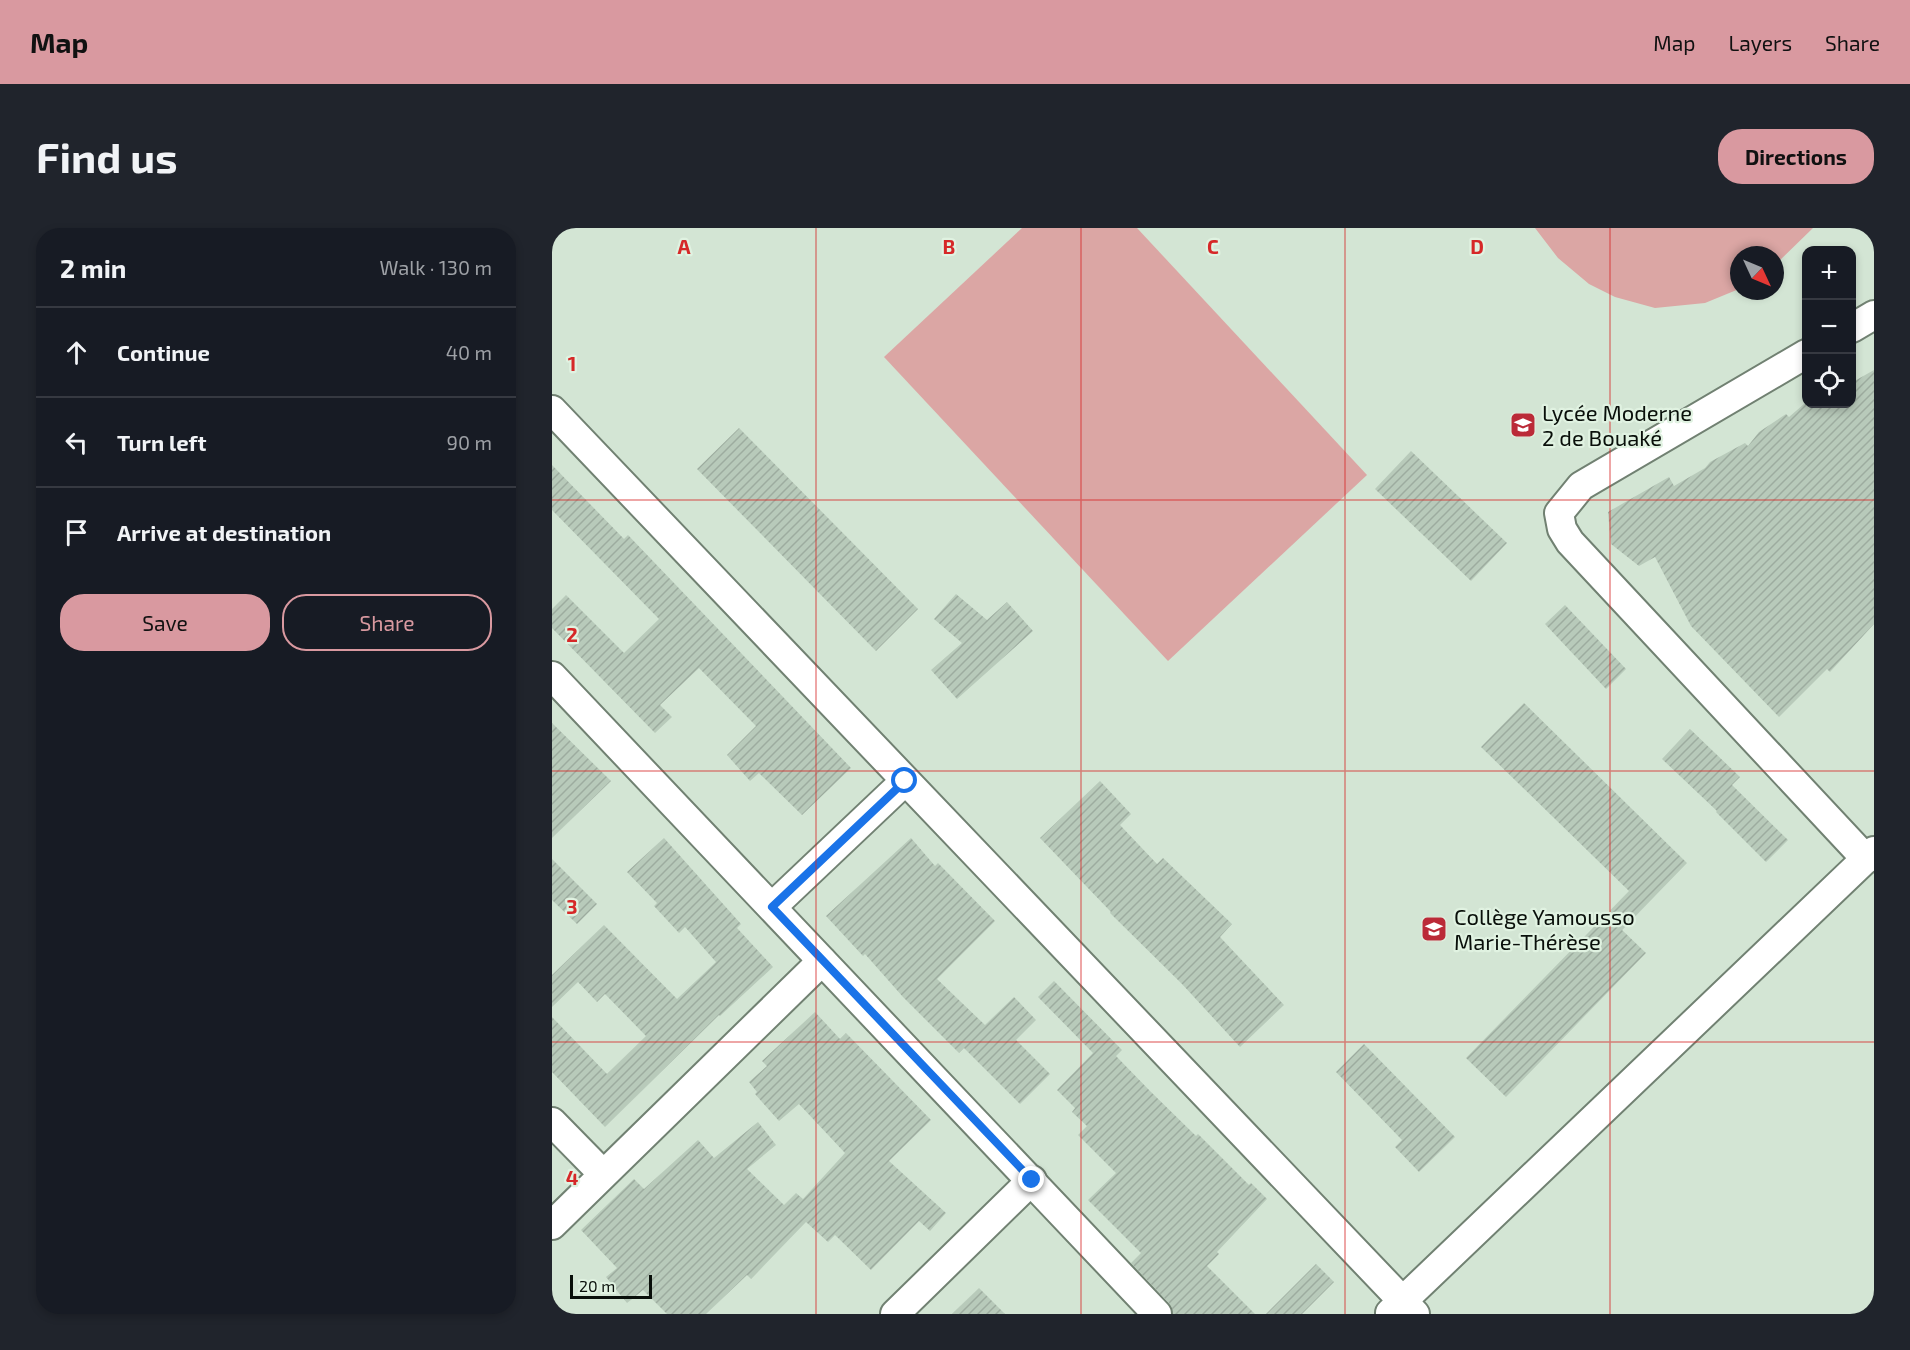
<!DOCTYPE html>
<html lang="en">
<head>
<meta charset="utf-8">
<style>
	body { margin:0; font-family:"Exo 2",sans-serif; background:#20242c; color:#f1f3f6 }
	.controls { position:absolute; right:18px; top:18px; display:grid; overflow:hidden; border-radius:12px; box-shadow:0 3px 9px #0003 }
	.controls button { width:54px; height:54px; display:grid; place-items:center; padding:0; border:0; border-bottom:2px solid #363941; background:#171b24; color:#f1f3f6; font:30px sans-serif }
	.compass { position:absolute; left:1178px; top:18px; width:54px; height:54px; border-radius:50%; background:#171b24; box-shadow:0 3px 9px #0003; rotate:134deg }
	.scale { position:absolute; left:18px; bottom:15px; width:82px; box-sizing:border-box; padding-left:6px; border:3px solid #090f0a; border-top:0; font-size:16px; line-height:21px; white-space:nowrap; color:#090f0a; -webkit-text-stroke:4px #e0f2e1; paint-order:stroke }
	.stop { position:absolute; width:18px; height:18px; margin:-14px; border:4px solid #1a73e8; border-radius:50%; background:#fff }
	.stop.end { background:#1a73e8; border-color:#fff; box-shadow:0 2px 6px #0008 }
	.list { margin:0; padding:0; list-style:none }
	h2 { display:flex; justify-content:space-between; align-items:center; height:78px; margin:0; padding:0 24px; font-size:26px }
	h2 small { font-size:20px; font-weight:400; color:#9ea1a6 }
	.list li { display:grid; grid-template-columns:39px 1fr auto; gap:18px; align-items:center; box-sizing:border-box; height:90px; padding:0 24px; border-top:2px solid #363941 }
	.list b { display:block; font-size:22px; white-space:nowrap }
	.list em { font-size:20px; font-style:normal; color:#9ea1a6 }
	.actions { display:flex; gap:12px; padding:18px 24px }
	.actions a { flex:1; padding:14px 0; border:2px solid #d999a0; border-radius:24px; text-align:center; font-size:21px; color:#d999a0 }
	.actions .main { background:#d999a0; color:#111 }
	.icon { flex:none; width:33px; height:33px; fill:none; stroke:currentColor; stroke-width:2; stroke-linecap:round; stroke-linejoin:round }
	.map { position:relative; flex:none; width:1322px; height:1086px; overflow:hidden; border-radius:24px }
	header { display:flex; align-items:center; gap:36px; box-sizing:border-box; height:84px; padding:0 30px; background:#d999a0; color:#111 }
	header strong { font-size:28px }
	nav { display:flex; gap:33px; margin-inline-start:auto; font-size:21px }
	.intro { display:flex; align-items:center; justify-content:space-between; box-sizing:border-box; height:144px; padding:0 36px }
	h1 { margin:0; font-size:42px }
	.button { padding:15px 27px; border-radius:24px; background:#d999a0; color:#111; font-size:21px; font-weight:700 }
	main { display:flex; gap:36px; padding:0 36px }
	aside { flex:1; background:#171b24; border-radius:24px; box-shadow:0 3px 9px #0003 }
	.map>svg:first-child { display:block }
	.park { fill:#dba6a4 }
	.building { fill:url(#building-hatch) }
	.lines { fill:none; stroke-linecap:round; stroke-linejoin:round }
	.minor-casing { stroke:#718172; stroke-width:32 }
	.minor { stroke:#fff; stroke-width:28 }
	.route { stroke:#1a73e8; stroke-width:8 }
	.grid { fill:none; stroke:#d62828; stroke-width:1.5; stroke-opacity:0.55 }
	.labels { text-anchor:middle; dominant-baseline:central; stroke-width:4.5; stroke-linejoin:round; paint-order:stroke }
	.poi-label { font-size:22px; fill:#090f0a; stroke:#e0f2e1; text-anchor:start }
	.grid-label { font-size:20px; text-anchor:middle; font-weight:bold; fill:#d62828; stroke:#e0f2e1; stroke-width:4.5; stroke-linejoin:round; paint-order:stroke }
</style>
</head>
<body>
<header>
<strong>Map</strong>
<nav><a>Map</a><a>Layers</a><a>Share</a></nav>
</header>
<div class="intro"><h1>Find us</h1><a class="button">Directions</a></div>
<main>
<aside>
<h2>2 min<small>Walk · 130 m</small></h2>
<ul class="list">
<li><svg class="icon" aria-label="ahead" viewBox="0 0 24 24"><path d="M12 20V5M6 11l6-6 6 6"/></svg><div><b>Continue</b></div><em>40 m</em></li>
<li><svg class="icon" aria-label="left" viewBox="0 0 24 24"><path d="M17 20v-9H6M10 6l-5 5 5 5"/></svg><div><b>Turn left</b></div><em>90 m</em></li>
<li><svg class="icon" aria-label="arrive" viewBox="0 0 24 24"><path d="M6 21V4h12l-3 4 3 4H6"/></svg><div><b>Arrive at destination</b></div></li>
</ul>
<div class="actions"><a class="main">Save</a><a>Share</a></div>
</aside>
<div class="map">
<svg width="1322" height="1086" viewBox="0 0 1322 1086">
	<defs>
		<pattern id="building-hatch" width="6" height="6" patternUnits="userSpaceOnUse" patternTransform="scale(1.5)"><rect width="6" height="6" fill="#b8caba"/><path d="M-1 1l2-2M0 6l6-6M5 7l2-2" fill="none" stroke="#9dac9f"/></pattern>
	</defs>
	<rect width="100%" height="100%" fill="#d3e5d4"/>
	<!-- park -->
	<g class="park">
		<path d="M470 0H585L815 247 616 433 332 129Z"/>
		<path d="M983 0H1261L1223 37V27H1187V61L1153 75 1103 80 1063 69 1037 56 1006 30Z"/>
	</g>
	<!-- building -->
	<g class="building">
		<path d="M1322 142V396L1278 444 1275 441 1227 489 1139 398 1103 329 1087 338 1059 316 1056 284 1117 249 1122 258 1153 240 1158 234 1193 215 1196 218 1207 204 1234 186 1237 189 1252 176H1299V155Z"/>
		<path d="M187 200 366 381 324 423 145 241Z"/>
		<path d="M859 223 955 315 919 353 823 261Z"/>
		<path d="M0 237 72 311 76 307 299 540 250 587 207 545 198 553 175 527 204 498 147 440 108 477 120 489 103 505 0 400V381L14 367 72 425 107 391 0 282Z"/>
		<path d="M404 366 435 392 455 374 481 403 405 471 379 442 410 415 382 391Z"/>
		<path d="M1013 377 1074 441 1054 461 993 396Z"/>
		<path d="M972 475 1135 635 1070 702 1094 725 954 869 914 830 1077 663 929 519Z"/>
		<path d="M0 495 59 553 0 610Z"/>
		<path d="M1138 501 1188 549 1180 557 1236 612 1214 634 1164 584 1165 583 1110 531Z"/>
		<path d="M548 553 579 586 568 597 605 636 611 630 680 696 668 709 732 777 688 819 630 756 558 685 559 684 488 610Z"/>
		<path d="M112 610 189 696 185 700 221 739 168 788 167 787 53 899 0 844V789L55 846 94 808 53 766 45 774 26 754 0 779V747L52 697 125 771 164 734 133 699 127 705 102 678 105 675 75 644Z"/>
		<path d="M359 610 383 638 386 635 443 693 385 751 433 797 462 769 484 792 464 812 498 846 468 876 412 820 407 825 351 769 313 726 311 728 274 688Z"/>
		<path d="M0 631 45 676 25 696 0 672Z"/>
		<path d="M502 753 570 822 564 828 598 863 644 908 646 906 697 957 699 955 715 971 665 1024 667 1026 655 1038 703 1086H621L617 1075 579 1035 589 1025 536 972 564 945 526 907 535 898 520 884 523 880 505 862 541 825 486 769Z"/>
		<path d="M263 784 288 811 294 805 379 892 337 933 394 985 378 1003 367 993 319 1042 283 1007 276 1014 254 994 199 1051 195 1047 154 1086H115L91 1062 75 1075 54 1049 65 1040 29 1002 82 951 92 961 146 912 162 930 206 894 224 917 195 941 232 977 244 965 251 971 293 925 247 876 227 893 203 866 205 864 197 854 215 838 210 833Z"/>
		<path d="M812 816 903 909 867 944 843 919 850 912 784 844Z"/>
		<path d="M764 1036 782 1054 750 1086H714Z"/>
		<path d="M427 1060 453 1086H400Z"/>
	</g>
	<g class="lines">
		<!-- minor casing -->
		<g class="minor-casing">
			<g id="minor">
				<path d="M1300 100 1322 87"/>
				<path d="M1254 126 1029 258 1007 285 1010 301 1018 314 1314 631"/>
				<path d="M0 182 863 1086"/>
				<path d="M0 448 605 1086"/>
				<path d="M220 679 353 553"/>
				<path d="M0 894 51 946"/>
				<path d="M0 997 270 733"/>
				<path d="M838 1085 1322 623"/>
				<path d="M343 1086 480 952"/>
			</g>
		</g>
		<!-- minor -->
		<use href="#minor" class="minor"/>
	</g>
	<g class="lines">
		<!-- route -->
		<path class="route" d="M353 553 220 679 480 952"/>
	</g>
	<!-- grid -->
	<path class="grid" d="M264 0V1086M529 0V1086M793 0V1086M1058 0V1086M0 272H1322M0 543H1322M0 814H1322"/>
	<!-- icons -->
	<defs>
		<g id="school-square" transform="scale(1.35)"><rect x="-9" y="-9" width="18" height="18" rx="4" fill="#bb2a38" stroke="#e0f2e1"/><path d="M0-5L7-2L0 1L-7-2ZM-4 1L0 2.5L4 1V4Q0 6-4 4Z" fill="#fff"/></g>
	</defs>
	<g fill-rule="evenodd">
		<use href="#school-square" x="971" y="197"/>
		<use href="#school-square" x="882" y="701"/>
	</g>
	<g class="labels">
		<!-- poi labels -->
		<g class="poi-label">
			<text x="990" y="184">Lycée Moderne<tspan x="990" dy="25">2 de Bouaké</tspan></text>
			<text x="902" y="688">Collège Yamousso<tspan x="902" dy="25">Marie-Thérèse</tspan></text>
		</g>
	</g>
	<g class="grid-label">
		<text x="132" y="26">A</text>
		<text x="397" y="26">B</text>
		<text x="661" y="26">C</text>
		<text x="925" y="26">D</text>
		<text x="20" y="143">1</text>
		<text x="20" y="414">2</text>
		<text x="20" y="686">3</text>
		<text x="20" y="957">4</text>
	</g>
</svg>
<div class="controls">
<button>+</button>
<button>−</button>
<button><svg class="icon" aria-label="locate" viewBox="0 0 24 24"><circle cx="12" cy="12" r="6"/><path d="M12 2v4M12 18v4M2 12h4M18 12h4"/></svg></button>
</div>
<svg class="compass" viewBox="-18 -18 36 36"><path d="M0-13l5 13h-10z" fill="#e53935"/><path d="M0 13l5-13h-10z" fill="#9ea1a6"/></svg>
<div class="scale">20 m</div>
<div class="stop" style="left:353px;top:553px"></div>
<div class="stop end" style="left:480px;top:952px"></div>
</div>
</main>
</body>
</html>
